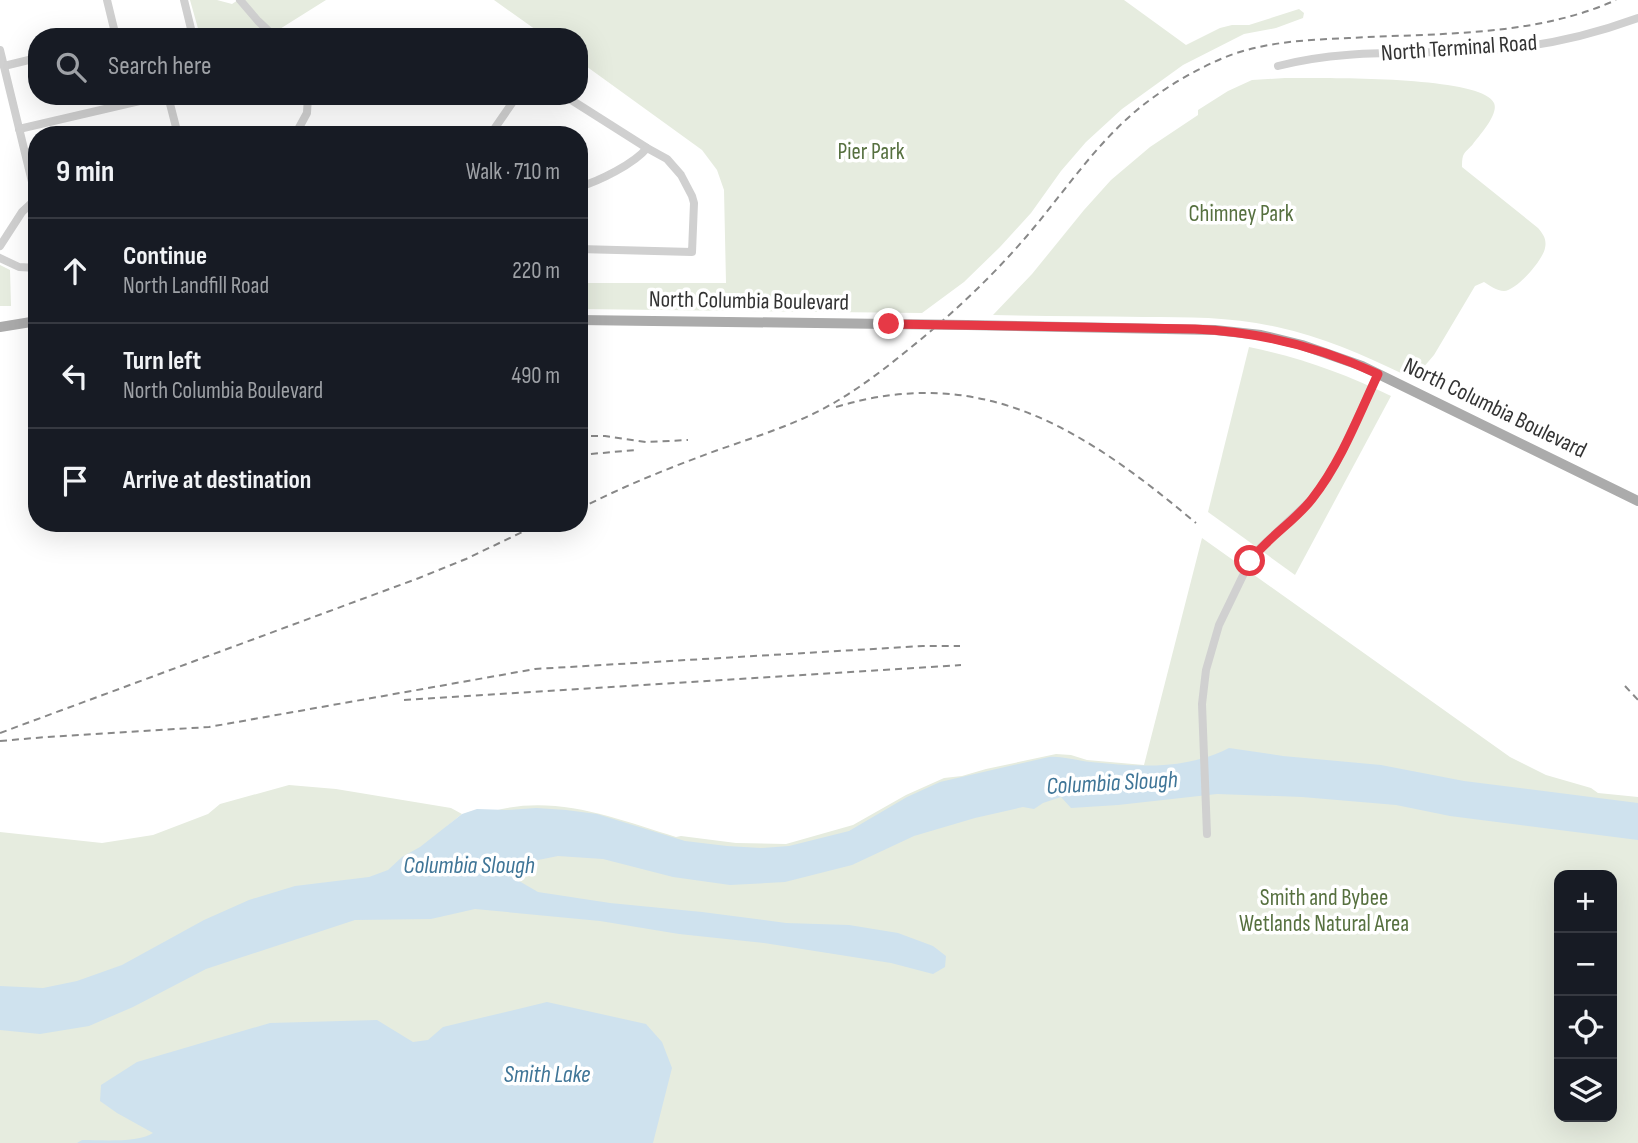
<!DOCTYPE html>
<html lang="en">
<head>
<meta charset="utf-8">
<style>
	body { margin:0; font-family:"Sofia Sans Condensed",sans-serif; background:#242831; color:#f1f3f6 }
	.controls { position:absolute; right:21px; bottom:21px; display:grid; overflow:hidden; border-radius:14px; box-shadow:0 7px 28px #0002 }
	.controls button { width:63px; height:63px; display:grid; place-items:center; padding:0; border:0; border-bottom:2px solid #363941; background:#171b24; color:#f1f3f6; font:35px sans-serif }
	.stop { position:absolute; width:21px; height:21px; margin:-16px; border:5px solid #e63946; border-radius:50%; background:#fff }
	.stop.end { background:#e63946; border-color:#fff; box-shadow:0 2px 7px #0008 }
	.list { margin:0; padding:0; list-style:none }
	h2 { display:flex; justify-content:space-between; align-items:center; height:91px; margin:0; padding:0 28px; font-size:30px }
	h2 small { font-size:23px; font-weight:400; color:#9ea1a6 }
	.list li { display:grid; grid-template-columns:46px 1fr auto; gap:21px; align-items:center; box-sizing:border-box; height:105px; padding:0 28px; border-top:2px solid #363941 }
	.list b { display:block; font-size:26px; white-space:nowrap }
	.list p { margin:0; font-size:23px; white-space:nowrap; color:#9ea1a6 }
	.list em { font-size:23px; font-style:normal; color:#9ea1a6 }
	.icon { flex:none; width:38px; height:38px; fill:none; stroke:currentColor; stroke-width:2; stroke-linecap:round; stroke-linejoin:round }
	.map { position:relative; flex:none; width:1638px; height:1143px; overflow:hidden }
	.search { position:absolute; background:#171b24; box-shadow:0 7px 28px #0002; left:28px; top:28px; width:560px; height:77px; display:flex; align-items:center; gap:18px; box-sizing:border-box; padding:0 24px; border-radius:28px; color:#9ea1a6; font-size:26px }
	.panel { position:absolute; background:#171b24; box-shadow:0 7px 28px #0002; left:28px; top:126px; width:560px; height:406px; border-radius:28px }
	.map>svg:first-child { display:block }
	.green { fill:#e6ecdf; fill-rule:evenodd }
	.water { fill:#cfe2ee }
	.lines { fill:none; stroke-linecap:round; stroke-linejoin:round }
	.minor { stroke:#d0d0d0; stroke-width:8 }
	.major { stroke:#ababab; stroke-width:10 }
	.rail { stroke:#888; stroke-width:2; stroke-dasharray:7 5; stroke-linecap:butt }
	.major-bridge { stroke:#ababab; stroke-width:10 }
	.route { stroke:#e63946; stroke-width:9 }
	.labels { text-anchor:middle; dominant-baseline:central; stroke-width:7; stroke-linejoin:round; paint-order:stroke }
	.street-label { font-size:23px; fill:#333; stroke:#fff }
	.park-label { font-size:23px; fill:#56703f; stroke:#fff }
	.water-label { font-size:24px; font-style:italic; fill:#3f7597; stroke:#fff }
</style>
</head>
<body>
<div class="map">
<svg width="1638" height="1143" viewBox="0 0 1638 1143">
	<rect width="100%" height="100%" fill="#fff"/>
	<!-- green -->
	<g class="green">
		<path d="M190 0H217L232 4 238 0H326L267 37H203L202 34 199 32Z"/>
		<path d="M494 0H1124L1186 45 1220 28 1232 25H1249L1299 9 1304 13 1303 18 1276 28 1244 34 1183 65 1122 109 1086 142 1061 171 1031 213 1000 247 964 282 922 313 579 309V283H726L724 190 717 170 702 150 579 61V37H546Z"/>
		<path d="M1285 78C1316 78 1483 75 1494 103 1499 114 1480 135 1473 144 1470 148 1465 151 1463 156 1462 159 1462 163 1462 167L1538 228C1543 234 1547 239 1545 248 1543 260 1517 290 1504 291 1497 291 1489 285 1484 282L1475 286 1434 355 1422 369 1411 372 1406 369 1403 374C1362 354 1322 337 1277 327 1233 317 1189 317 1144 317 1093 316 1043 316 993 315L1032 274 1084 210 1111 180 1150 147 1198 115V110L1228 91 1252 80Z"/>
		<path d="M0 265 10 270 11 306H0Z"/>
		<path d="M1249 347C1302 358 1343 373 1391 396L1295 575 1208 512Z"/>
		<path d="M1202 538 1510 757 1546 775 1591 788 1598 793 1638 797V1143H0V832L102 843 153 835 208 814 220 804 289 785 336 789 451 808 462 814 446 827C464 821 483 813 502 809 562 796 620 820 676 837L681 836 736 843 786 844 853 825 906 795 944 778 962 776 986 769 1056 754 1071 755 1087 760 1144 765ZM1559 875H1612V1117H1559Z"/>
	</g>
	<!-- water -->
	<g class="water">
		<path d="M1229 748 1283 756 1381 765 1464 781 1638 803V840L1450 816 1396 805 1302 797 1217 794 1118 805 1071 808 1061 797 1043 803 1034 809 1023 807 975 818 914 836 852 865 785 882 730 885 673 877 603 859 558 856 523 863 513 872 519 881 538 892 610 903 702 912 786 923 849 925 898 933 933 946 946 956 945 967 933 974 891 963 764 943 679 934 600 921 475 909 431 919 355 920 206 969 133 1007 89 1026 40 1034 0 1030V986L43 988 77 981 122 965 204 920 249 900 295 886 369 877 388 870 402 857 420 847 462 814 477 809 507 810 536 808 566 810 597 814 685 841 727 846 761 848 789 846 849 831 907 797 940 782 1049 757C1063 756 1077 761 1091 762 1138 767 1186 770 1229 748Z"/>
		<path d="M547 1002 646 1024 662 1042 672 1068 653 1143H77L82 1140C101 1140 139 1143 153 1133L117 1113 100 1101 101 1085 137 1062 270 1023 377 1020 413 1042 428 1040 443 1027Z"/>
	</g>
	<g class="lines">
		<!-- minor -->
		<g class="minor">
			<path d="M107 0 116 37"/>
			<path d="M184 0 193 37"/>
			<path d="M240 0 258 21 275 37"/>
			<path d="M0 50 34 190 37 198"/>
			<path d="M4 66 37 58"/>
			<path d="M1278 66C1342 49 1409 54 1475 51 1530 49 1586 37 1638 18"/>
			<path d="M168 96 178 135"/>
			<path d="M565 96 647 148 667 159 681 175 692 196 694 203 692 252 579 249"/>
			<path d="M19 129 161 96"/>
			<path d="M295 135 307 113 308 96"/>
			<path d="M490 135 517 96"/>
			<path d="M579 187C599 181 634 164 647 148"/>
			<path d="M0 246 22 212 37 198"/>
			<path d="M0 258 19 267 37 268"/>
			<path d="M1207 834 1202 704 1206 670 1219 625 1250 561 1260 548 1310 501 1327 479 1337 462 1378 374"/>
		</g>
		<!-- major -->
		<g class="major">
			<path d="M579 320 889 324"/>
			<path d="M967 325 1215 330 1261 335 1302 345 1362 366 1638 501"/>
			<path d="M0 327 37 321"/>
		</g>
		<!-- rail -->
		<g class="rail">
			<path d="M836 407C985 362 1087 432 1196 523"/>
			<path d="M579 436H605L646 442 688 440"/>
			<path d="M579 455 636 450"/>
			<path d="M579 509C624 486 671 467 718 450 752 438 787 427 819 411 850 395 877 375 904 353 948 318 989 280 1026 237 1062 195 1094 146 1137 110 1160 91 1186 75 1214 62 1256 42 1303 40 1349 38 1438 33 1534 37 1616 0"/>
			<path d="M256 529 272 523"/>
			<path d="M1625 686 1638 700"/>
			<path d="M404 700 961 665"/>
			<path d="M0 733 419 578 466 559 541 523"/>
			<path d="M0 741 46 737 209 727 535 669 923 646H960"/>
		</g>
		<!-- major-bridge -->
		<path class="major-bridge" d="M889 324 967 325"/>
	</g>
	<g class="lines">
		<!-- route -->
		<path class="route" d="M889 324 1195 329C1260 332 1320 347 1378 374 1358 417 1341 462 1312 499 1294 522 1268 537 1250 561"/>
	</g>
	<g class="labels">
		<!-- street labels -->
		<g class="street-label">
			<text transform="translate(1459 48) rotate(-4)">North Terminal Road</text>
			<text transform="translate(749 301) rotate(1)">North Columbia Boulevard</text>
			<text transform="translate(1495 408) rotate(26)">North Columbia Boulevard</text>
		</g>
		<!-- park labels -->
		<g class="park-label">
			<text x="871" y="152">Pier Park</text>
			<text x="1241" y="214">Chimney Park</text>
			<text x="1324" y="898">Smith and Bybee<tspan x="1324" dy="26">Wetlands Natural Area</tspan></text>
		</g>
		<!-- water labels -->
		<g class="water-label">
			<text transform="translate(1112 783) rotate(-3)">Columbia Slough</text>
			<text x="469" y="865">Columbia Slough</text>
			<text x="547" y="1074">Smith Lake</text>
		</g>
	</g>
</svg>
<div class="controls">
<button>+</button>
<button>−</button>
<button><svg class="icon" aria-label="locate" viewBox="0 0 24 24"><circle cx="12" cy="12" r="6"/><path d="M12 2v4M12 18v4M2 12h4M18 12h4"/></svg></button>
<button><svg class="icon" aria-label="layers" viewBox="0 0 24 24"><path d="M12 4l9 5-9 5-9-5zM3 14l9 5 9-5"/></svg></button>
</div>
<div class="stop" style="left:1250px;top:561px"></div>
<div class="stop end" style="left:889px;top:324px"></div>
<div class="search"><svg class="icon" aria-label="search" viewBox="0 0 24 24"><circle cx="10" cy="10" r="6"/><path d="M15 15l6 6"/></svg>Search here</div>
<section class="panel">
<h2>9 min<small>Walk · 710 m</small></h2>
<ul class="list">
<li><svg class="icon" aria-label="ahead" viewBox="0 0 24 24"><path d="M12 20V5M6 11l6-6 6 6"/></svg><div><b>Continue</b><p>North Landfill Road</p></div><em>220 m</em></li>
<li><svg class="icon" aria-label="left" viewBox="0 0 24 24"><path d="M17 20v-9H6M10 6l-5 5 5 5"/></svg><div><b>Turn left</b><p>North Columbia Boulevard</p></div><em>490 m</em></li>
<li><svg class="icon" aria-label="arrive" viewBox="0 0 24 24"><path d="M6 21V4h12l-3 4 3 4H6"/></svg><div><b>Arrive at destination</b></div></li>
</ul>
</section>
</div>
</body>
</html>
